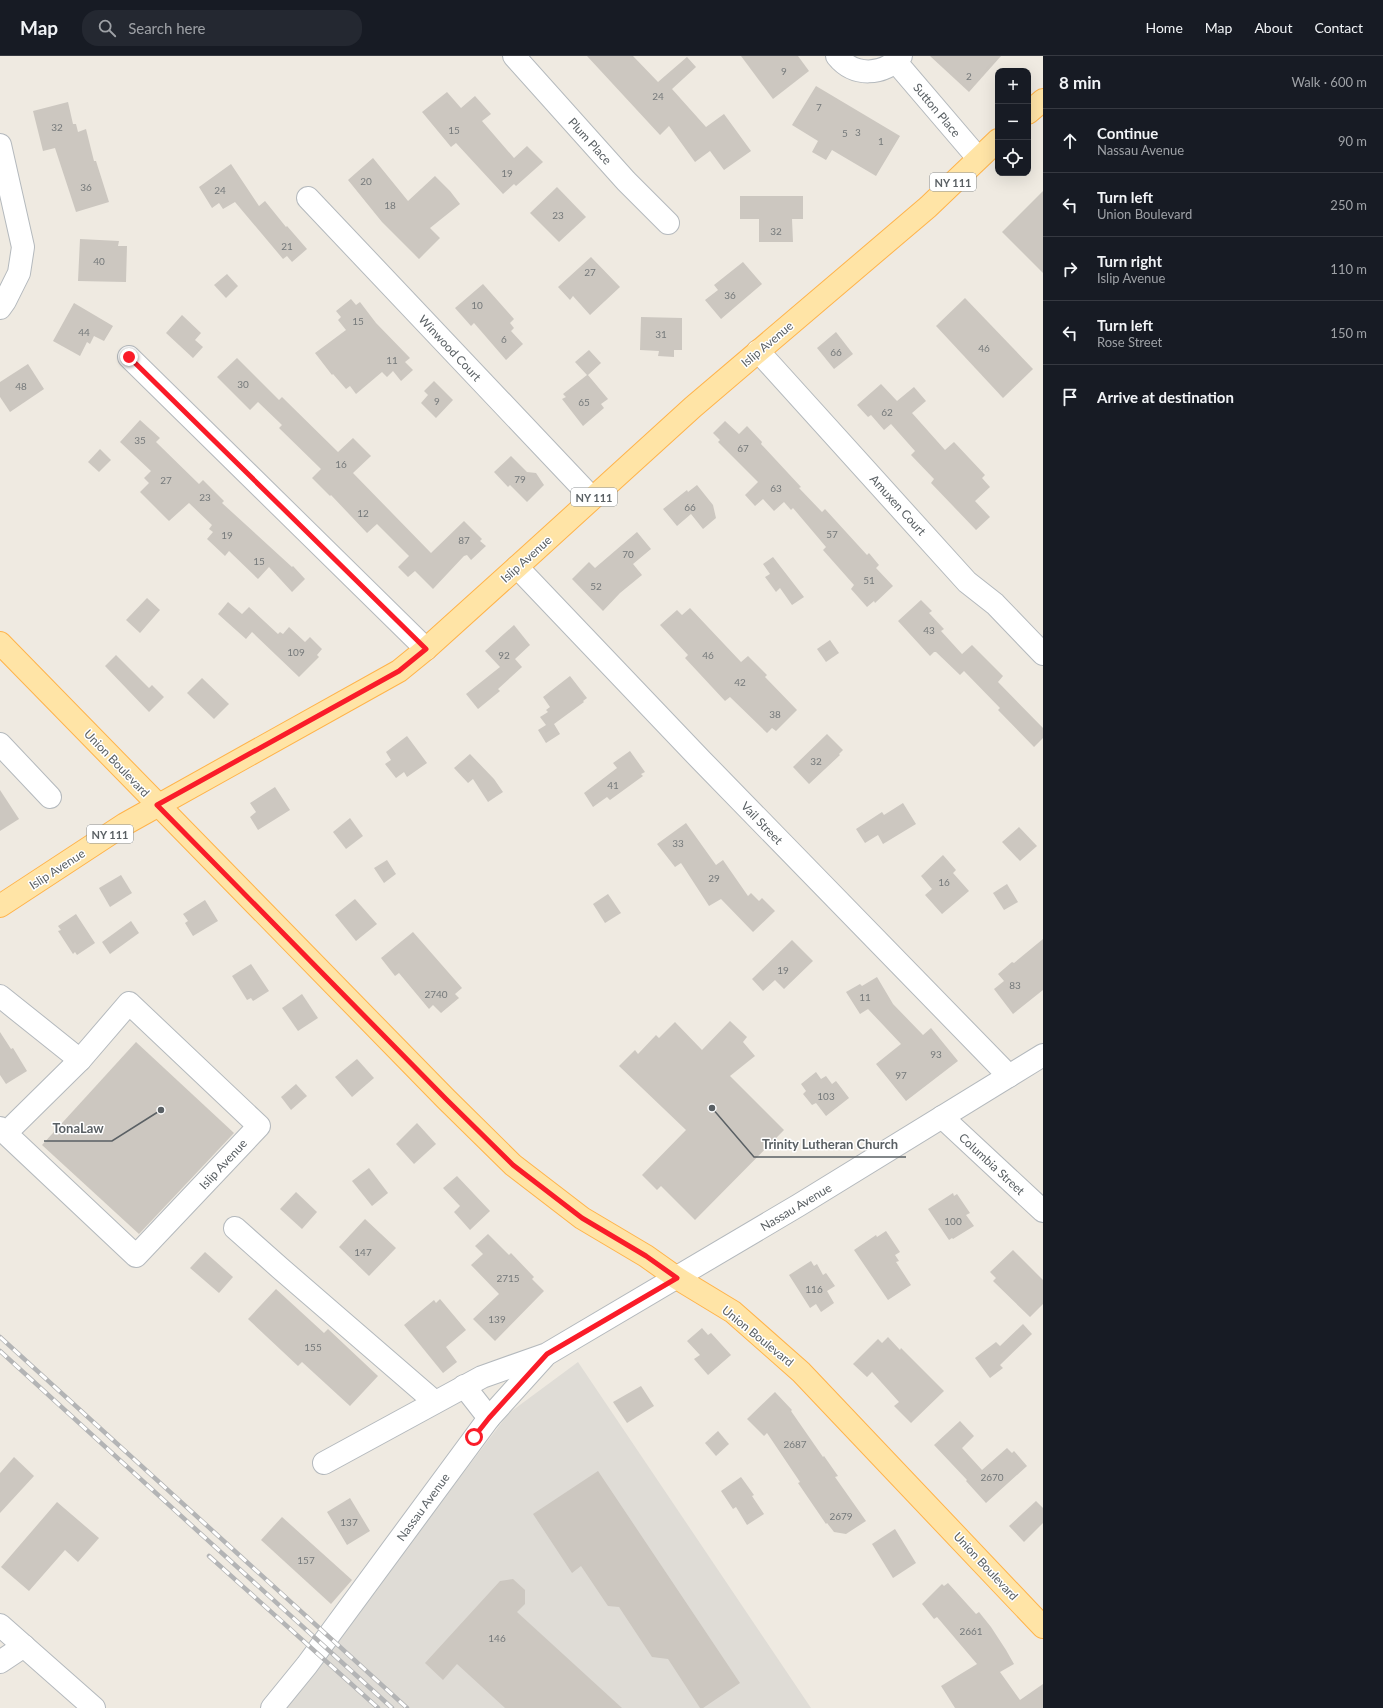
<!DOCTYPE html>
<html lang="en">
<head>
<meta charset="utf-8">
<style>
	body { margin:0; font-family:Lato,sans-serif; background:#242831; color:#f1f3f6 }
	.controls { position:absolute; right:12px; top:12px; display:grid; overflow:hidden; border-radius:8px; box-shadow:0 4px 16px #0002 }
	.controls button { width:36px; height:36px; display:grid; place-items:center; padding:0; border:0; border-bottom:1px solid #363941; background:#171b24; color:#f1f3f6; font:20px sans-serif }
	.stop { position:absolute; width:12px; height:12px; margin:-9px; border:3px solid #fa1c29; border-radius:50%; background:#fff }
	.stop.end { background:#fa1c29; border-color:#fff; box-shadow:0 1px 4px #0008 }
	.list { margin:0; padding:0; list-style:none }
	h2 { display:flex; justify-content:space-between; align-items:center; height:52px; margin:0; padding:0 16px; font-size:17px }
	h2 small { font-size:13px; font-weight:400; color:#9ea1a6 }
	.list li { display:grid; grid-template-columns:26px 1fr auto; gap:12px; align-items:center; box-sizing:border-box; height:64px; padding:0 16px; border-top:1px solid #363941 }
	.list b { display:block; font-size:15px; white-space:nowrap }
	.list p { margin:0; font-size:13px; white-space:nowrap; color:#9ea1a6 }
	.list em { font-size:13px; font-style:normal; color:#9ea1a6 }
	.icon { flex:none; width:22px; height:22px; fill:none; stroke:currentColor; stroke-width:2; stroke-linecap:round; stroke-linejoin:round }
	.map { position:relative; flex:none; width:1043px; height:1652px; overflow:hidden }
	header { display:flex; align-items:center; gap:24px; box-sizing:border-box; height:56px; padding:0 20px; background:#171b24; border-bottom:1px solid #363941 }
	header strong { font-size:19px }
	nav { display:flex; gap:22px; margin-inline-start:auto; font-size:14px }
	.search { width:280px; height:36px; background:#242831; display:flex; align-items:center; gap:10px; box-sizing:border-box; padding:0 14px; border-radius:16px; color:#9ea1a6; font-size:15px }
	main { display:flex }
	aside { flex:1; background:#171b24 }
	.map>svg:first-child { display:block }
	.industrial { fill:#dfdcd6 }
	.building { fill:#ccc7c0 }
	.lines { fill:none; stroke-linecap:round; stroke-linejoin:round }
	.minor-casing { stroke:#b4b9bd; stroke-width:24 }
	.major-casing { stroke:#ffb34a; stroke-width:24 }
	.minor { stroke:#fff; stroke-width:22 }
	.major { stroke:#ffe4a6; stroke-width:22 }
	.rail-casing { stroke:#b3b4b5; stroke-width:4.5 }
	.rail { stroke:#fff; stroke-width:3; stroke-dasharray:9; stroke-linecap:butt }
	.route { stroke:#fa1c29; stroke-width:5 }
	.labels { text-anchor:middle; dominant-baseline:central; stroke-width:3; stroke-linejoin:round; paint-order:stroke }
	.number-label { font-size:10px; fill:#767a7b }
	.shield { fill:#fff; stroke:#8c9092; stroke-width:1 }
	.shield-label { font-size:11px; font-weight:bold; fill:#5a6064 }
	.street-label { font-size:12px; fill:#5a6064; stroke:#fff }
	.leader { fill:none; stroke:#5a6064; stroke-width:1.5 }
	.callout-dot { fill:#5a6064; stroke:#fff; stroke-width:1.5 }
	.callout-label { font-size:13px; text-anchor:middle; font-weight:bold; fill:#5a6064; stroke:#fff; stroke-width:3; stroke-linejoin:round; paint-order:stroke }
</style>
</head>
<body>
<header>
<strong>Map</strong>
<div class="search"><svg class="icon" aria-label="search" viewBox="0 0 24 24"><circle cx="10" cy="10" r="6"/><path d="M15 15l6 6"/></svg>Search here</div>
<nav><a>Home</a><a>Map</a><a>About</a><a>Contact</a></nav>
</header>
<main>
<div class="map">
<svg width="1043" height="1652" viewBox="0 0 1043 1652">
	<rect width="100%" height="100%" fill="#efeae1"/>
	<!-- industrial -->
	<path class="industrial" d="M578 1306 811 1652H284L509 1357Z"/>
	<!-- building -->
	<g class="building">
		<path d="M587 0H633L658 26 687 1 696 11 672 33 706 71 724 58 751 95 724 114 710 95 695 106 669 70 660 79Z"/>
		<path d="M741 0H798L809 15 773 43Z"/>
		<path d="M930 0H1001L969 36Z"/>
		<path d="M816 30 900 80 876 120 832 94 826 104 812 96 818 85 792 69Z"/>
		<path d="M447 36 461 52 475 40 491 58 482 65 514 102 527 90 543 106 516 130 514 128 503 138 456 87 451 91 422 56Z"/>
		<path d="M68 46 73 68H76L78 76 86 73 94 105H96L109 146 76 156 55 92 43 95 33 55Z"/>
		<path d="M373 102 408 145 435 120 450 135 460 148 430 172 440 182 419 203 382 166 348 124Z"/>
		<path d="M231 108 259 150 265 145 286 171 287 170 307 193 292 206 287 200 283 203 235 146 223 153 219 147 212 152 199 131Z"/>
		<path d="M557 131 586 161 559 186 530 157Z"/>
		<path d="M1043 135V217L1002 176Z"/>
		<path d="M740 140H803V163H792L793 186H759V163H740Z"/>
		<path d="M80 183 119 185 118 190H127L126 226 78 225Z"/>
		<path d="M591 201 620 231 590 259 573 240 570 244 558 231Z"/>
		<path d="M743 206 762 228 721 263 705 244 718 234 714 229Z"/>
		<path d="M227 218 238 230 226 242 214 229Z"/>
		<path d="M483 228 514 263 510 267 514 272 511 275 523 288 506 304 474 267 471 270 455 252Z"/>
		<path d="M965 242 1033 313 1003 342 936 270Z"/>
		<path d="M351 243 356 249 360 246 376 267 410 302 405 306 413 314 401 325 393 315 387 321 382 316 356 338 350 330 346 333 333 318 332 319 315 297 346 274 338 264 341 261 336 255Z"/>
		<path d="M74 247 113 270 104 285 94 280 90 288 87 286 80 300 53 285Z"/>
		<path d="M182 259 201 277 195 284 203 291 193 302 166 277Z"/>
		<path d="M641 261 682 262V294H674V301L658 300 659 295 640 294Z"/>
		<path d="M836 276 853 298 834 313 817 292Z"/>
		<path d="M589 294 601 307 588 319 608 343 601 348 604 352 583 370 562 343 566 341 563 338 587 319 575 306Z"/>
		<path d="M237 302 279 344 282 341 338 396 353 382 371 400 353 417 431 497 464 465 482 483 480 485 486 490 471 504 467 499 464 500 433 533 415 515 408 521 398 511 409 500 377 468 367 477 331 439 330 440 312 422 321 413 279 372 282 369 258 346 250 354 217 321Z"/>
		<path d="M28 308 44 333 10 356 0 341V326Z"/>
		<path d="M434 325 453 344 436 362 421 347 428 339 424 335Z"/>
		<path d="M881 328 897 345 914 331 926 345 912 357 945 394 954 386 985 419 982 422 990 431 975 445 990 461 976 474 931 427 934 423 911 399 915 395 891 368 884 374 871 359 868 361 857 349Z"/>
		<path d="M140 364 160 382 156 386 199 428 203 424 224 445 222 447 292 511 293 510 305 523 292 536 269 511 258 523 229 495 225 500 207 483 213 476 209 473 212 469 189 447 169 465 140 436 149 427 144 422 151 415 120 386Z"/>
		<path d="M725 365 739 378 747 370 762 386 761 388 801 431 799 432 822 456 825 453 867 499 869 497 879 509 876 512 893 530 875 547 874 545 867 551 851 533 854 529 823 494 826 491 793 452 791 454 784 446 774 455 763 443 755 450 745 439 758 426 718 386 720 384 713 377Z"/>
		<path d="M100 393 111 404 99 416 88 406Z"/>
		<path d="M511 400 527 416 536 417 544 429 527 446 510 429 508 431 494 416Z"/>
		<path d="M697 429 713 449 716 462 703 473 691 458 677 470 663 453 687 434 688 436Z"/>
		<path d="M637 476 651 493 633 508 642 519 620 537 603 555 572 523 589 506 595 512Z"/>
		<path d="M773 501 804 541 792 549 780 532 776 536 765 521 770 518 763 508Z"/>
		<path d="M147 542 160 554 140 577 126 564Z"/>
		<path d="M921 544 932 555 929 557 944 573 941 575 962 598 972 589 1003 620 998 626 1043 672V682L1034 691 998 654 1000 652 964 615 960 619 936 596H934L930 600 898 565Z"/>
		<path d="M228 546 242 558 249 551 278 578 280 576 283 578 289 571 305 586 310 581 322 593 317 599 319 601 299 621 252 576 246 583 218 558Z"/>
		<path d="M690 552 741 606 748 600 767 619 765 621 797 654 776 675 772 672 767 677 730 641 725 645 685 602 688 599 660 569 677 554 682 559Z"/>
		<path d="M514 569 530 589 515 603 522 611 498 633 500 635 478 653 466 638 500 611 485 595Z"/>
		<path d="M830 584 839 597 826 606 817 593Z"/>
		<path d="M116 599 149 632 152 629 164 641 149 656 105 610Z"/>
		<path d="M570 620 587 642 583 645 584 646 554 668 560 678 546 687 538 674 546 669 540 661 548 656 546 654 550 651 543 641Z"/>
		<path d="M202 622 229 648 214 663 187 637Z"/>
		<path d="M827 678 843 694 839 698 840 699 809 728 793 711Z"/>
		<path d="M407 680 427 707 407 721 404 716 396 722 385 708 391 704 386 696Z"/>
		<path d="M630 695 645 716 641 718 643 720 610 744 607 741 593 751 584 737 617 712 613 707Z"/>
		<path d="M470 698 494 723 503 736 488 746 473 723 468 727 454 712Z"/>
		<path d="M275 731 290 754 258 774 250 761 256 756 250 747Z"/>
		<path d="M0 734 19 763 0 775Z"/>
		<path d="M903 747 916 768 883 788 878 779 865 787 856 773 882 756 884 759Z"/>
		<path d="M350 762 363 780 346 793 333 776Z"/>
		<path d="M686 767 716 809 723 804 748 840 751 837 759 845 762 842 775 855 753 876 721 843 709 850 681 807 675 811 657 788Z"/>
		<path d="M1019 771 1037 790 1020 805 1002 786Z"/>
		<path d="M943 799 956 814 953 817 969 835 942 858 925 839 932 833 921 820Z"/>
		<path d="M387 804 396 818 384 827 374 812Z"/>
		<path d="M121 819 132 837 110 851 99 832Z"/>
		<path d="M1007 828 1018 846 1004 854 993 837Z"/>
		<path d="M608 838 621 857 605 867 593 848Z"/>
		<path d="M355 843 377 868 356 885 335 859Z"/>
		<path d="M205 844 218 865 193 880 185 867 188 865 183 858Z"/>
		<path d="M76 858 95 887 77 899 75 896 73 898 58 875 61 874 58 870Z"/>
		<path d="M131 865 139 877 110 898 102 886Z"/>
		<path d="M413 876 462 932 455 938 459 942 441 957 433 949 429 953 399 917 395 920 381 902Z"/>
		<path d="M1043 883V934L1013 958 994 933 1004 925 998 918 1012 906 1014 907Z"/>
		<path d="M792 884 813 905 784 933 775 924 763 935 752 923Z"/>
		<path d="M251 908 269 935 253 945 251 942 247 944 232 920Z"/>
		<path d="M877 921 893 948 923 979 931 972 958 1005 906 1045 876 1008 901 988 868 953 860 958 846 936 860 928 862 930Z"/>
		<path d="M302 938 318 962 298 975 282 952Z"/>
		<path d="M730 965 747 981 743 986 755 1000 730 1020 784 1074 695 1164 661 1130 657 1134 642 1119 686 1074 619 1010 635 994 638 998 656 979 659 982 675 966 702 994Z"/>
		<path d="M0 976 11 993 13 992 27 1015 6 1028 0 1019Z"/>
		<path d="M136 986 234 1077 139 1178 42 1089Z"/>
		<path d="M357 1003 374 1022 352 1041 335 1021Z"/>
		<path d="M816 1016 821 1023 826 1020 832 1028 836 1025 849 1042 826 1060 816 1047 812 1049 803 1038 806 1035 801 1028Z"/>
		<path d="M296 1028 307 1040 291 1054 281 1041Z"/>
		<path d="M417 1067 436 1088 414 1108 396 1088Z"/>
		<path d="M369 1112 388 1137 372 1150 352 1125Z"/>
		<path d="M457 1120 490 1155 470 1174 454 1156 460 1150 443 1132Z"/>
		<path d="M296 1136 317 1156 302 1173 280 1153Z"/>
		<path d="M953 1137 954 1140 957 1138 970 1157 966 1159 974 1170 953 1183 952 1182 949 1184 928 1153Z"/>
		<path d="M365 1163 396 1192 369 1220 339 1191Z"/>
		<path d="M886 1175 900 1196 895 1199 899 1205 896 1206 911 1229 888 1244 854 1194 876 1179 877 1181Z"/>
		<path d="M488 1178 509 1199 511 1197 534 1221 532 1223 544 1235 495 1285 473 1263 499 1238 471 1209 483 1198 475 1190Z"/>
		<path d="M1013 1194 1043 1224V1248L1030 1261 993 1225 996 1222 990 1216Z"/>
		<path d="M205 1196 233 1221 219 1237 190 1212Z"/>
		<path d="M811 1205 814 1210 817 1208 823 1219 826 1217 835 1230 827 1235 834 1247 821 1256 816 1248 810 1252 789 1219Z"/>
		<path d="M276 1233 324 1277 328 1273 378 1320 350 1350 302 1306 298 1310 248 1263Z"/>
		<path d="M440 1243 466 1274 446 1291 457 1306 443 1317 404 1269 434 1244 436 1247Z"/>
		<path d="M1023 1268 1032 1278 1000 1309 1003 1312 990 1322 975 1302 996 1286 1000 1290Z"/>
		<path d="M702 1272 708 1279 711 1277 731 1299 708 1319 694 1303 700 1299 687 1285Z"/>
		<path d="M888 1281 900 1294 901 1292 944 1335 911 1367 894 1350 899 1346 872 1316 867 1321 853 1308 878 1283 882 1287Z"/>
		<path d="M641 1330 654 1350 627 1367 613 1346Z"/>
		<path d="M775 1336 792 1354 791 1355 823 1401 824 1400 838 1420 835 1421 866 1465 846 1478 834 1476 827 1467 826 1468 798 1427 800 1426 767 1377 764 1380 747 1363Z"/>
		<path d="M960 1365 974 1380 962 1392 982 1414 1007 1392 1012 1397 1014 1395 1027 1410 986 1447 966 1425 967 1424 934 1389Z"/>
		<path d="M718 1375 729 1388 716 1400 705 1387Z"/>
		<path d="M14 1401 34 1420 0 1457V1417Z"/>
		<path d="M598 1415 740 1627 703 1652H700L668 1603 652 1601 619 1551 608 1550 581 1510 572 1517 533 1458Z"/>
		<path d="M741 1421 754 1439 752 1440 764 1458 747 1469 736 1451 733 1453 721 1435Z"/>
		<path d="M350 1442 370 1475 347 1489 327 1456Z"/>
		<path d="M1036 1445 1043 1452V1467L1024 1486 1009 1470Z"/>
		<path d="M57 1446 99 1482 78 1506 65 1494 29 1535 1 1511Z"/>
		<path d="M282 1461 352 1524 331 1548 261 1484Z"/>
		<path d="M895 1473 916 1507 893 1522 872 1488Z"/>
		<path d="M513 1523 525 1534V1548L517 1556 622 1652H505L457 1608 443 1624 425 1607 500 1525Z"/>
		<path d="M948 1527 976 1558 979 1556 991 1571 1006 1594 1014 1608 1000 1616 1020 1644 1043 1628V1652H955L941 1630 977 1608 937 1561 934 1563 922 1548 942 1528 944 1530Z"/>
	</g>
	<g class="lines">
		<!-- minor casing -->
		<g class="minor-casing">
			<g id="minor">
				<path d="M514 0 626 125 668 167"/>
				<path d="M837 0C854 21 883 20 901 0"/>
				<path d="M896 6 978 102"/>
				<path d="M0 89 23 191 19 217 5 245 0 252"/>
				<path d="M308 142 592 442"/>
				<path d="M758 295 967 526 995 548 1043 598"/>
				<path d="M129 301 426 593"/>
				<path d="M517 511 701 704 1009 1020"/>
				<path d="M0 688 50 741"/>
				<path d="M0 940 80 1004"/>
				<path d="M942 1061 1043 1155"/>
				<path d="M0 1072 136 1200 259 1070 129 947 80 1004 6 1077"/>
				<path d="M235 1172 280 1212 435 1346"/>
				<path d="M464 1330 489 1362"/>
				<path d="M324 1407 482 1321 547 1298 799 1149 1043 999"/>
				<path d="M0 1569 94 1652"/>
				<path d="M0 1606 24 1590"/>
				<path d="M272 1652 307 1609 489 1362 544 1301"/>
			</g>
		</g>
		<!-- major casing -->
		<g class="major-casing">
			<g id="major">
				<path d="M1028 57 1043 44"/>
				<path d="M0 587 446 1043 513 1109 582 1162 646 1200 677 1222 733 1256 801 1316 1043 1571"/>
				<path d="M0 850 125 768 399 615 426 593 517 511 693 351 928 151 998 84"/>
			</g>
		</g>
		<!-- minor -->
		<use href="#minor" class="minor"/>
		<!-- major -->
		<use href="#major" class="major"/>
		<!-- rail casing -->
		<g class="rail-casing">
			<g id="rail">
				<path d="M0 1281 407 1652"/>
				<path d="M0 1295 392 1652"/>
				<path d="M209 1500 378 1652"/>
			</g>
		</g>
		<!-- rail -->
		<use href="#rail" class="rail"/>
	</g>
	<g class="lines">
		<!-- route -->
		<path class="route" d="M129 301 426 593 399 615 157 749 446 1043 513 1109 582 1162 646 1200 677 1222 547 1298 489 1362 474 1381"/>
	</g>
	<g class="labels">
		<!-- number labels -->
		<g class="number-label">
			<text x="784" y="15">9</text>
			<text x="969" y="20">2</text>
			<text x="658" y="40">24</text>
			<text x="819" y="51">7</text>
			<text x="57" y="71">32</text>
			<text x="454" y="74">15</text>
			<text x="858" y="76">3</text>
			<text x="845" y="77">5</text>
			<text x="881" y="85">1</text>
			<text x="507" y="117">19</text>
			<text x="366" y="125">20</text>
			<text x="86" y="131">36</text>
			<text x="220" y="134">24</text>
			<text x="390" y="149">18</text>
			<text x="558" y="159">23</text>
			<text x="776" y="175">32</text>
			<text x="287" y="190">21</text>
			<text x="99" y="205">40</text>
			<text x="590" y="216">27</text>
			<text x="730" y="239">36</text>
			<text x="477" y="249">10</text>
			<text x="358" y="265">15</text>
			<text x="84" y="276">44</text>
			<text x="661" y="278">31</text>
			<text x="504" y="283">6</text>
			<text x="984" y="292">46</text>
			<text x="836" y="296">66</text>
			<text x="392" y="304">11</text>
			<text x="243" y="328">30</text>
			<text x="21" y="330">48</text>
			<text x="437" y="345">9</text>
			<text x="584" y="346">65</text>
			<text x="887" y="356">62</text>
			<text x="140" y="384">35</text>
			<text x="743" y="392">67</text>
			<text x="341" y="408">16</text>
			<text x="520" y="423">79</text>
			<text x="166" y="424">27</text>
			<text x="776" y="432">63</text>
			<text x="205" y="441">23</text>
			<text x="690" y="451">66</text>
			<text x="363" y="457">12</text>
			<text x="832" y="478">57</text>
			<text x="227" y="479">19</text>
			<text x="464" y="484">87</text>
			<text x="628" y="498">70</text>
			<text x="259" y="505">15</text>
			<text x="869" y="524">51</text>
			<text x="596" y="530">52</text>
			<text x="929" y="574">43</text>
			<text x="296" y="596">109</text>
			<text x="504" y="599">92</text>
			<text x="708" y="599">46</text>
			<text x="740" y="626">42</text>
			<text x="775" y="658">38</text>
			<text x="816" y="705">32</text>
			<text x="613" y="729">41</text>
			<text x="678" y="787">33</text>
			<text x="714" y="822">29</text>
			<text x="944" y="826">16</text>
			<text x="783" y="914">19</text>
			<text x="1015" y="929">83</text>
			<text x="436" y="938">2740</text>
			<text x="865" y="941">11</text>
			<text x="936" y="998">93</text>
			<text x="901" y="1019">97</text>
			<text x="826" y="1040">103</text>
			<text x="953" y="1165">100</text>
			<text x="363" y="1196">147</text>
			<text x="508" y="1222">2715</text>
			<text x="814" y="1233">116</text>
			<text x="497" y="1263">139</text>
			<text x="313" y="1291">155</text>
			<text x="795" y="1388">2687</text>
			<text x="992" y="1421">2670</text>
			<text x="841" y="1460">2679</text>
			<text x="349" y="1466">137</text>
			<text x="306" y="1504">157</text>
			<text x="971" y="1575">2661</text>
			<text x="497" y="1582">146</text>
		</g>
		<!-- shield labels -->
		<g class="shield">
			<rect x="930" y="117" width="46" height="18" rx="3"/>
			<rect x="571" y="432" width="46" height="18" rx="3"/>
			<rect x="87" y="769" width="46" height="18" rx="3"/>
		</g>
		<g class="shield-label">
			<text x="953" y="126">NY 111</text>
			<text x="594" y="441">NY 111</text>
			<text x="110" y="778">NY 111</text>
		</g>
		<!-- street labels -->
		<g class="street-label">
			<text transform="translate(937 54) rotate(50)">Sutton Place</text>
			<text transform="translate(590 85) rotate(48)">Plum Place</text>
			<text transform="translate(767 288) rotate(-40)">Islip Avenue</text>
			<text transform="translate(450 292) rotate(47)">Winwood Court</text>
			<text transform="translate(898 449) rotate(48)">Amuxen Court</text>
			<text transform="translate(526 503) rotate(-42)">Islip Avenue</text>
			<text transform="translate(117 707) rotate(46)">Union Boulevard</text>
			<text transform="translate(762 767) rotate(46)">Vail Street</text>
			<text transform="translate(57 813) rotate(-33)">Islip Avenue</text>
			<text transform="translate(223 1108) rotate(-47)">Islip Avenue</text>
			<text transform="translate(992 1108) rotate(43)">Columbia Street</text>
			<text transform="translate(796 1151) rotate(-31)">Nassau Avenue</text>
			<text transform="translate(758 1280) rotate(39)">Union Boulevard</text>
			<text transform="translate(423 1451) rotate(-54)">Nassau Avenue</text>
			<text transform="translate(986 1510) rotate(47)">Union Boulevard</text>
		</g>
	</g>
	<!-- callouts -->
	<path class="leader" d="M161 1054L112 1085H44M712 1052L754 1101H906"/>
	<g class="callout-dot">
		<circle cx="161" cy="1054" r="4"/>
		<circle cx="712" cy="1052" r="4"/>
	</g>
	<g class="callout-label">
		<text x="78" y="1077">TonaLaw</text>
		<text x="830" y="1093">Trinity Lutheran Church</text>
	</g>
</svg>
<div class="controls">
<button>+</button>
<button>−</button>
<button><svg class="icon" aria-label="locate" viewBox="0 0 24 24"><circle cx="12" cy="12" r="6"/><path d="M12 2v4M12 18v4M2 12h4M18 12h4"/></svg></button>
</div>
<div class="stop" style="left:474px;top:1381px"></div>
<div class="stop end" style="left:129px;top:301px"></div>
</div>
<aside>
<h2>8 min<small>Walk · 600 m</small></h2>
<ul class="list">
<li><svg class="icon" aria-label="ahead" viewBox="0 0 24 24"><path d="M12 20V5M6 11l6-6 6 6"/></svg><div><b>Continue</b><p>Nassau Avenue</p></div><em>90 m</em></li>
<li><svg class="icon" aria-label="left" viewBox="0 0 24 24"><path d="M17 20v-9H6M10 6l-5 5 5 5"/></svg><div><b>Turn left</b><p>Union Boulevard</p></div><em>250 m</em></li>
<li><svg class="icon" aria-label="right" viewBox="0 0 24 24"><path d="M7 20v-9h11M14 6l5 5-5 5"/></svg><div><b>Turn right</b><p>Islip Avenue</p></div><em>110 m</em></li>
<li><svg class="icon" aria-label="left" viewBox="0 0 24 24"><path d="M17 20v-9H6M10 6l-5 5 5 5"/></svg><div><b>Turn left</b><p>Rose Street</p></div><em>150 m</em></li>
<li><svg class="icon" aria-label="arrive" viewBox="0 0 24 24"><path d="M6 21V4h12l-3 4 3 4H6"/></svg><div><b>Arrive at destination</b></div></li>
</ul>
</aside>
</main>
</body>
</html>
